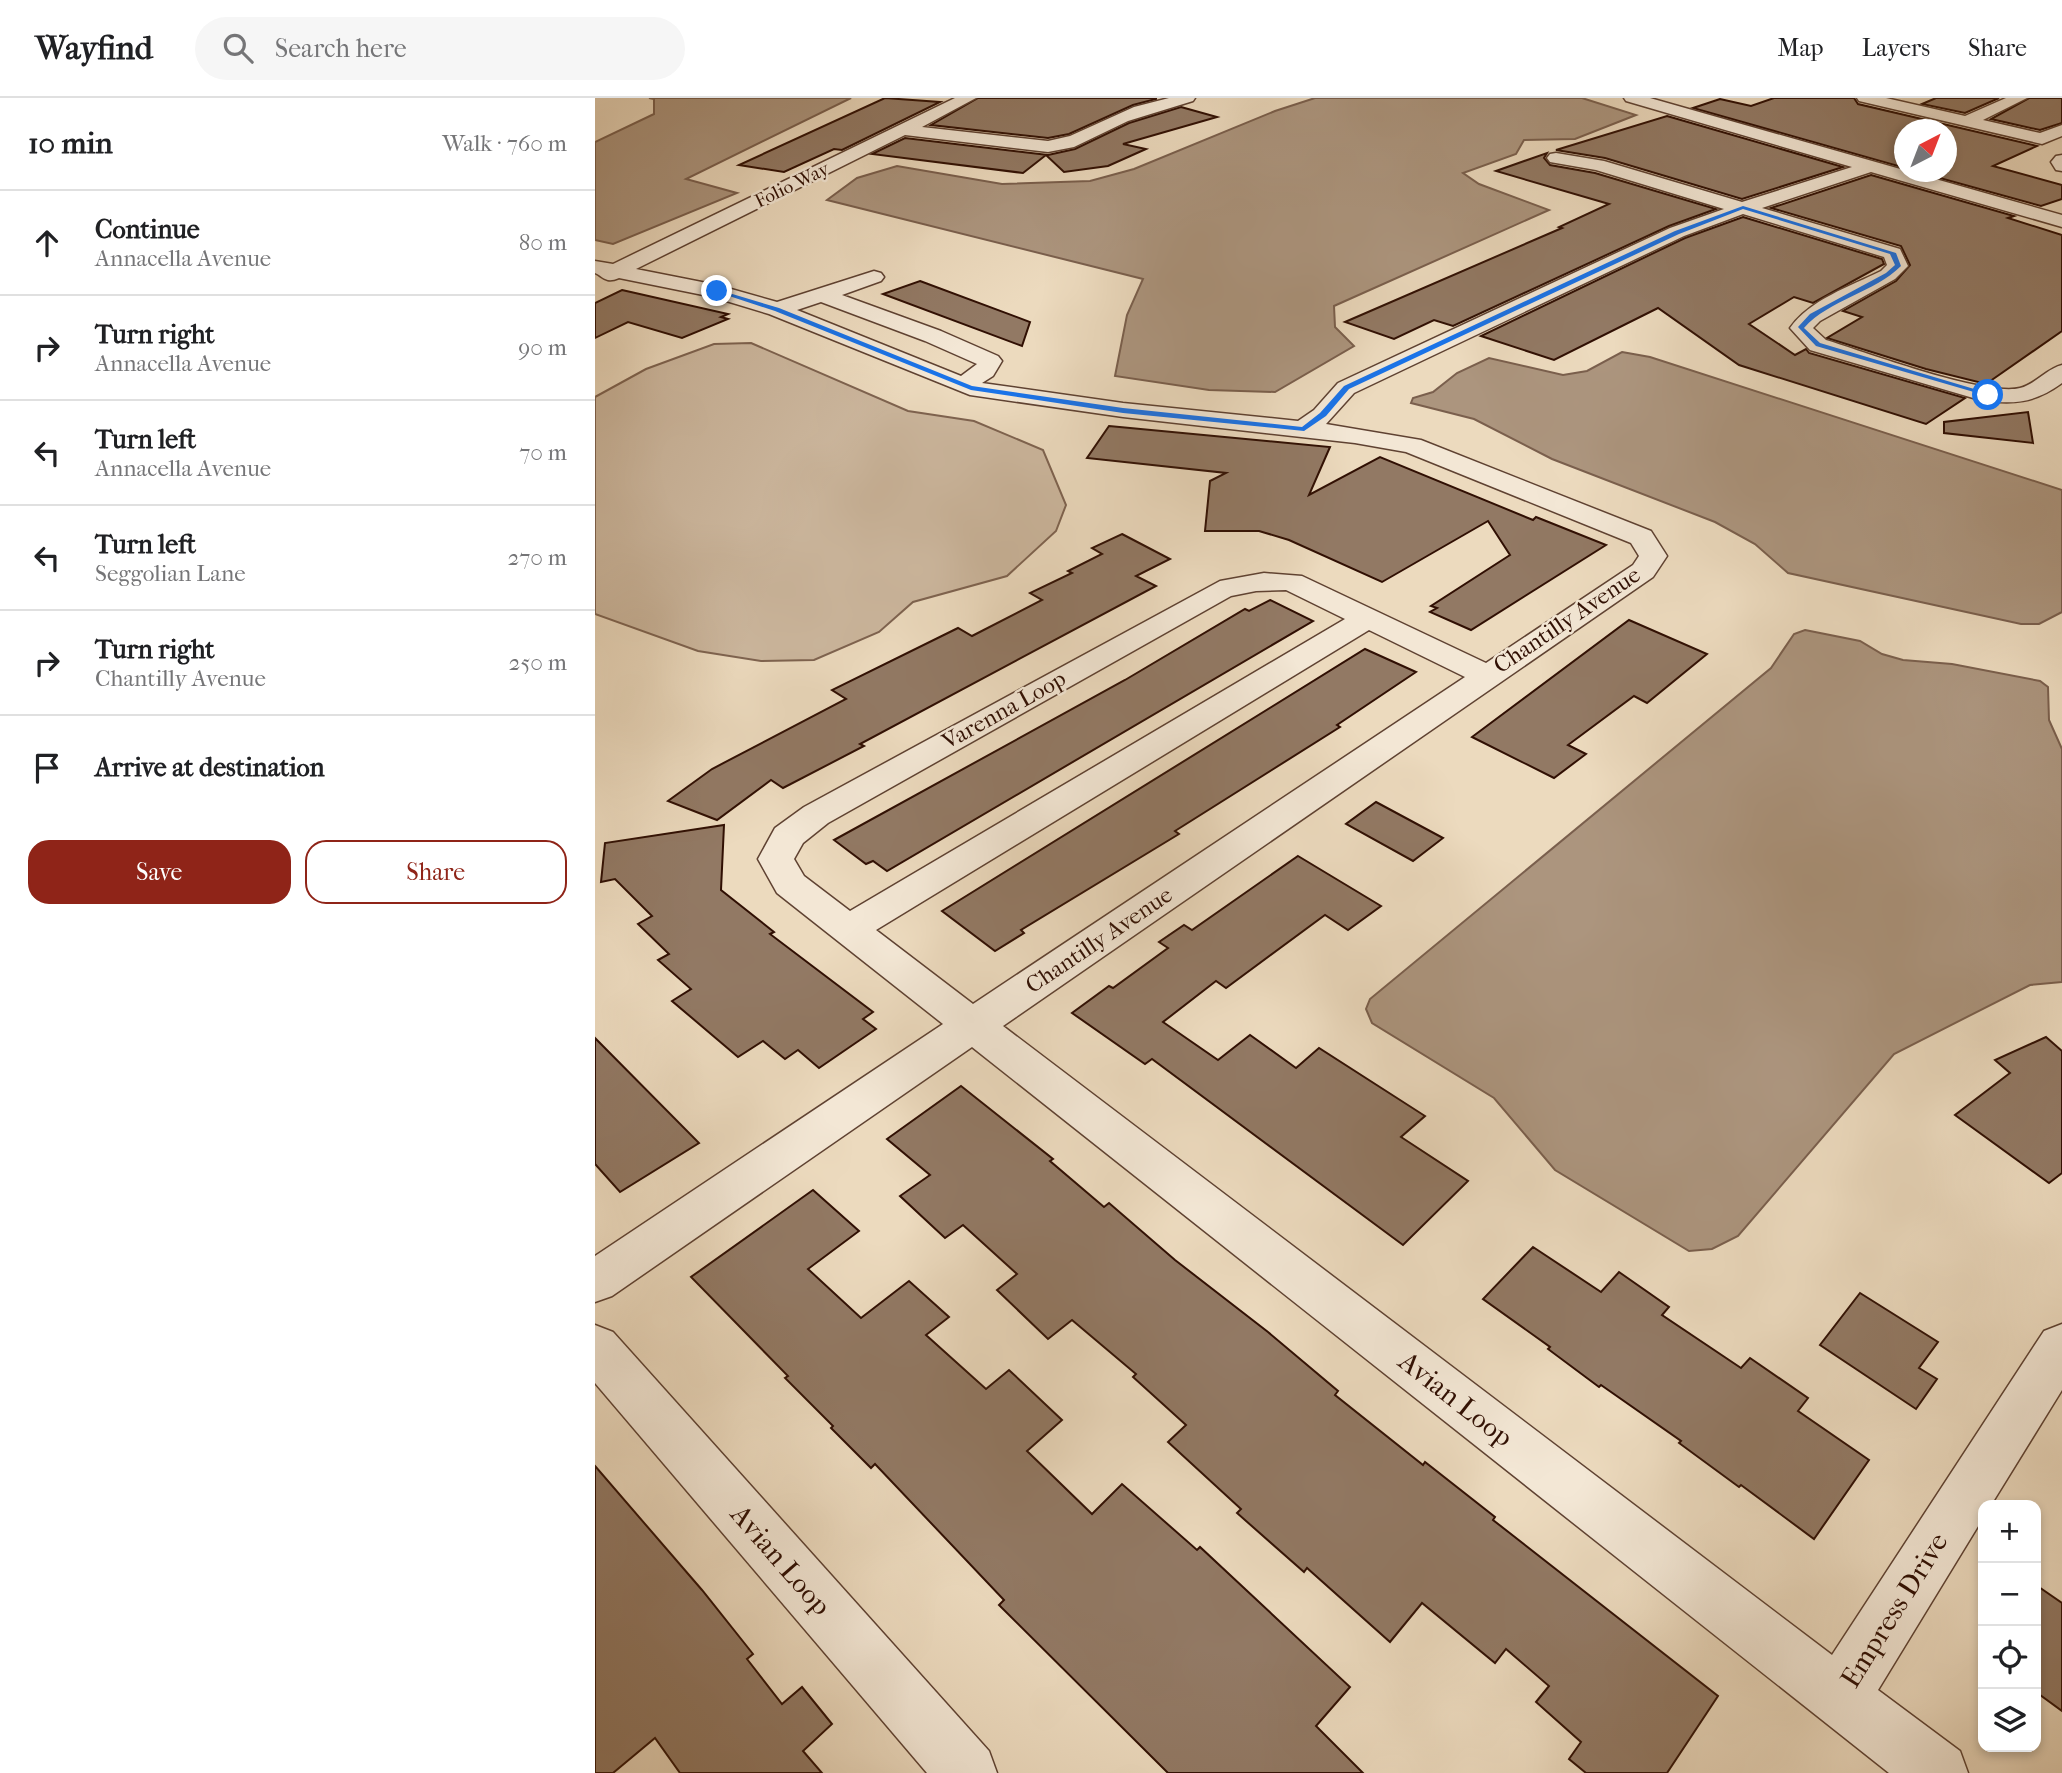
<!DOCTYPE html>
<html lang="en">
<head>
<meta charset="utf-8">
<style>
	body { margin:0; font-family:"IM FELL French Canon",serif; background:#f6f6f6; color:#202124 }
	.controls { position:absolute; right:21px; bottom:21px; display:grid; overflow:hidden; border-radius:14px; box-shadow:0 4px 10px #0003 }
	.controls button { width:63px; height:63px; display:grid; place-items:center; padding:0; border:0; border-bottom:2px solid #e0e0e0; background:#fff; color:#202124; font:35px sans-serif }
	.compass { position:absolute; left:1299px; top:21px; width:63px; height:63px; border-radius:50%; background:#fff; box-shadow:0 4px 10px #0003; rotate:42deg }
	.stop { position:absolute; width:21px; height:21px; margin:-16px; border:5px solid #1a73e8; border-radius:50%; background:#fff }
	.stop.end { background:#1a73e8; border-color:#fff; box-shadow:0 2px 7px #0008 }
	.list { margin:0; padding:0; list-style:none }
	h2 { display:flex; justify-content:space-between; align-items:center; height:91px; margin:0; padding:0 28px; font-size:30px }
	h2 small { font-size:23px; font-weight:400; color:#757577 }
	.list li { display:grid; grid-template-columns:46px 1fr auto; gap:21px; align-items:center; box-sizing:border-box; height:105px; padding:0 28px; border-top:2px solid #e0e0e0 }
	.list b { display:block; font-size:26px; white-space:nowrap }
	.list p { margin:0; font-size:23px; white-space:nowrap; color:#757577 }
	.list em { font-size:23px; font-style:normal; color:#757577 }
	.actions { display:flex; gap:14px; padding:21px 28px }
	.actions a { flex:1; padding:16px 0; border:2px solid #8f2418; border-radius:21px; text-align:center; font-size:24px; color:#8f2418 }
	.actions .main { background:#8f2418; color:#fff }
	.icon { flex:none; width:38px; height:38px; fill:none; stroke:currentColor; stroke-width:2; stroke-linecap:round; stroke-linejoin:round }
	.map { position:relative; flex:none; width:1467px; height:1675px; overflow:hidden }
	header { display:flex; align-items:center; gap:42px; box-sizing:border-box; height:98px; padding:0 35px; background:#fff; border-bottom:2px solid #e0e0e0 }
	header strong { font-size:33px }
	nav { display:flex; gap:38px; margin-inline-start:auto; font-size:24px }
	.search { width:490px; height:63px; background:#f6f6f6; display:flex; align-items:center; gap:18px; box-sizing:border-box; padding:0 24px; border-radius:38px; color:#757577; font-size:26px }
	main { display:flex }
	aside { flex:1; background:#fff }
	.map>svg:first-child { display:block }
	.green { fill:#ccb79e; stroke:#7e6350; stroke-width:2 }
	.water { fill:#ac957e; stroke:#7a5f4d; stroke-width:2 }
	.building { fill:#927964; stroke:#300f03; stroke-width:2 }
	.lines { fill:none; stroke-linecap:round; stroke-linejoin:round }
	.minor-casing { stroke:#5f4232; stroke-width:3 }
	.minor { fill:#f3e7d5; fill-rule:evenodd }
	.route { fill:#1a73e8 }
	.labels { text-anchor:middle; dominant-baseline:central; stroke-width:5; stroke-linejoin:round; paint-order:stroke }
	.far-street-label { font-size:19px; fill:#300f03; stroke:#f3e7d5 }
	.street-label { font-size:23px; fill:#300f03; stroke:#f3e7d5 }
	.near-street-label { font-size:28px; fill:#300f03; stroke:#f3e7d5 }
</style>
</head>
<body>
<header>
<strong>Wayfind</strong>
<div class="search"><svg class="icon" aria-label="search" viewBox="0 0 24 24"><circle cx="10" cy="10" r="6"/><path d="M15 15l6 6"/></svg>Search here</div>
<nav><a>Map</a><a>Layers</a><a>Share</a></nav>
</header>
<main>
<aside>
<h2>10 min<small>Walk · 760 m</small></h2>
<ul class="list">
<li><svg class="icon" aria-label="ahead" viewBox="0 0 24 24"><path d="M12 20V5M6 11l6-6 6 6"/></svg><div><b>Continue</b><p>Annacella Avenue</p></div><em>80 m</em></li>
<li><svg class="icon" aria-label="right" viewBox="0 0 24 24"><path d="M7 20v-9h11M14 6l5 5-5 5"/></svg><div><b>Turn right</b><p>Annacella Avenue</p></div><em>90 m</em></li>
<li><svg class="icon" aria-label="left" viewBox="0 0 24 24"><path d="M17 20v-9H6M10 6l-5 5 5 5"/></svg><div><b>Turn left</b><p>Annacella Avenue</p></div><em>70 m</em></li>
<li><svg class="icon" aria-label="left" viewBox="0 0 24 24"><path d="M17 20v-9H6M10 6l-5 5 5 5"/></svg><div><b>Turn left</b><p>Seggolian Lane</p></div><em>270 m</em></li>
<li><svg class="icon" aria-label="right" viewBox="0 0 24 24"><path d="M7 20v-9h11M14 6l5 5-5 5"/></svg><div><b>Turn right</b><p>Chantilly Avenue</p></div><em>250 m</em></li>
<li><svg class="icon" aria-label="arrive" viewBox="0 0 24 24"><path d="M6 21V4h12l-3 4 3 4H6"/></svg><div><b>Arrive at destination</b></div></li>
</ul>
<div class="actions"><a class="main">Save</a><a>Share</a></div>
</aside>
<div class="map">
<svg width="1467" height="1675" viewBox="0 0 1467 1675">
	<rect width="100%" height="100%" fill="#ecdabe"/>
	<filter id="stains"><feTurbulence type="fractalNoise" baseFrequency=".00286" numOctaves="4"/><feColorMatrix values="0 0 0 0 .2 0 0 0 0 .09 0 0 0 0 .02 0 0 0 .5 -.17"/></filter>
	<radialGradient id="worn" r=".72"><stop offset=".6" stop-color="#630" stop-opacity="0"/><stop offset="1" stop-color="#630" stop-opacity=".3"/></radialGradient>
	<!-- green -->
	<path class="green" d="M156 245 313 313 379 323 448 352 471 407 461 433 412 478 318 504 284 534 219 562 166 563 103 553 0 516V299L51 271 119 246Z"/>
	<!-- water -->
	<g class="water">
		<path d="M54 0H256L91 81 142 95 18 146 0 142V44L59 16V1Z"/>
		<path d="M720 0H987L1041 17 980 41 929 42 921 56 868 75 884 86 954 112 739 208 740 229 759 248 680 294 614 292 520 278 532 217 548 181 232 102 262 80 302 68 407 86 495 83 539 71 680 13Z"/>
		<path d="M1027 254 1055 259 1467 392V514L1444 526H1426L1193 475 1160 446 1120 424 957 361 879 321 816 305 818 300 838 294 862 275 894 260 968 277 992 273Z"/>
		<path d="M1210 532 1265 543 1287 556 1308 562 1357 566 1445 583 1453 589 1454 622 1467 651V884L1435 887 1299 956 1143 1138 1117 1151 1094 1153 960 1072 899 1000 777 925 771 911 775 901 1176 570 1199 536Z"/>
	</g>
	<!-- building -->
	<g class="building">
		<path d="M290 0 345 4 247 52 239 51 189 74 144 67Z"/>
		<path d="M383 0H561V1L538 7 474 36 453 40 336 27Z"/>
		<path d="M1179 0H1259L1263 6 1442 48 1398 68 1467 87V101L1446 108 1323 74H1352V32H1310V70L1098 10 1125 1 1156 8Z"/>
		<path d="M1341 0H1404L1370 15 1327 6Z"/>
		<path d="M1434 0H1467V25L1445 32 1396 21Z"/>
		<path d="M586 9 622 19 528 46 551 51 513 68 469 74 451 57 428 75 277 56 310 40 453 57 480 51 534 25Z"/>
		<path d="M1072 18 1248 69 1147 101 1010 60 961 52Z"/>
		<path d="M952 55 949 60 955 67 1000 75 1121 111 1074 128 858 228 839 222 799 241 750 224 967 130 964 129 1014 106 901 73Z"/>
		<path d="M1276 77 1419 118 1413 120 1467 137V233L1391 286 1331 271 1232 240 1267 219 1248 213 1301 183 1315 167 1306 148 1176 110Z"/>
		<path d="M1148 119 1287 161 1289 166 1218 205 1199 199 1154 226 1200 257 1211 251 1214 255 1370 300 1331 326 1144 267 1063 210 959 262 886 238 1090 140Z"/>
		<path d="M325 183 435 224 427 248 288 196Z"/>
		<path d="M27 192 133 216 126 219 133 221 87 240 33 224 0 240V205Z"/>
		<path d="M1433 314 1438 345 1349 335V324Z"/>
		<path d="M514 328 735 349 714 397 785 359 938 422 941 419 1011 447 876 532 835 514 842 510 836 508 915 457 893 423 787 484 694 442 664 433H610L615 383 631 375 492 360Z"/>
		<path d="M527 436 575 461 541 478 561 488 265 646 269 648 188 690 176 682 122 722 73 703 117 671 251 601 237 592 363 530 377 538 447 502 435 495 477 475 473 473 507 456 497 450Z"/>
		<path d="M675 502 718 523 292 773 278 763 271 766 239 742 530 582 650 511 654 513Z"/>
		<path d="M1034 522 1112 556 1052 605 1039 598 973 647 991 656 959 680 877 639Z"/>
		<path d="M770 551 821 574 742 627 745 629 580 733 584 736 426 832 429 835 400 853 347 813Z"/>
		<path d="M781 704 848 740 818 763 751 726Z"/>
		<path d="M129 727 126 792 179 834 175 836 278 914 268 921 281 931 224 970 203 952 190 961 168 943 143 959 77 903 96 891 63 862 74 856 43 826 57 818 20 781 6 784 10 745Z"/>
		<path d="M703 758 786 808 753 832 730 817 631 890 621 883 568 924 623 962 655 937 701 970 724 950 830 1018 806 1039 873 1083 808 1147 557 961 550 966 477 915 514 888 518 890 573 850 564 844 589 827 597 832Z"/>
		<path d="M1451 939 1467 953V1075L1454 1085 1360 1017 1415 975 1400 962Z"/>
		<path d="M0 940 104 1045 25 1094 0 1066Z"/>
		<path d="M366 988 458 1061 455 1063 509 1109 514 1105 580 1162 673 1234 743 1293 740 1297 828 1367 830 1364 900 1419 898 1422 1123 1598 1072 1675H991L974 1661 986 1644 941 1604 954 1588 911 1551 900 1565 827 1505 795 1544 712 1470 709 1474 642 1415 646 1411 573 1344 591 1327 538 1279 541 1276 477 1222 453 1241 402 1192 422 1176 368 1127 350 1140 305 1098 335 1077 292 1041Z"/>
		<path d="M218 1092 264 1133 213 1171 266 1220 314 1183 354 1219 331 1237 391 1291 414 1272 467 1322 432 1353 497 1416 527 1386 602 1452 605 1449 755 1589 721 1628 768 1675H573L404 1507 409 1502 280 1366 276 1370 236 1330 238 1328 190 1280 193 1278 96 1179Z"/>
		<path d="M938 1149 1006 1194 1024 1174 1074 1209 1067 1217 1146 1270 1155 1260 1213 1300 1203 1313 1274 1362 1219 1441 1146 1387 1144 1389 1084 1345 1086 1343 1006 1287 1004 1289 953 1251 955 1249 888 1201Z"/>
		<path d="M1265 1195 1343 1244 1324 1270 1342 1281 1321 1311 1225 1247Z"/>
		<path d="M0 1368 107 1492 158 1556 152 1561 187 1606 207 1589 237 1626 208 1653 227 1675H85L60 1640 18 1675H0Z"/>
		<path d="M1441 1487 1467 1505V1613L1441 1594Z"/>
	</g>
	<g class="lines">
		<!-- minor casing -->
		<g class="minor-casing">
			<g id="minor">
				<path d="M360 0H381L327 29 453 43 475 38 539 9 574 0H600L598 3 533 23 479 49 453 54 310 37 41 171 122 187 182 204 279 173 286 175 289 179 286 183 247 197 346 233 403 258 407 263 398 278 387 285 528 305 703 323 719 312 743 285 1075 130 1129 111 1001 72 955 64 952 60 955 56 961 55 1009 63 1147 104 1257 69 1031 3 1029 0H1055L1467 117V129L1276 74 1167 110 1305 151 1313 168 1300 181 1225 223 1218 230 1231 242C1270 254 1391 299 1425 290 1441 286 1451 271 1467 267V285C1440 305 1418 307 1385 302L1215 252 1195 230C1214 202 1256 188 1286 173L1292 167 1289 159 1148 116 1089 138 759 295 731 326 826 342 1056 433 1072 458 1058 479 408 928 1237 1557 1449 1233 1467 1226V1292L1396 1407H1388V1420L1283 1592 1365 1653 1373 1675H1294L377 949 17 1198 0 1204V1158L348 926 182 795 163 761 180 730 209 709 625 483 669 475 707 478 891 565 1038 467 1044 458 1036 445 811 354 760 345 528 319 375 297 174 216 118 199 24 180C10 186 8 178 0 175V163L18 166ZM226 204 330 243 382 266 366 278 202 212ZM691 492 750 521 255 813 209 778 199 761 208 745 233 725 636 498 661 493ZM774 532 870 579 378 906 281 832Z"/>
				<path d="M1262 0H1291L1370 18 1411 0H1432L1388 22 1445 35 1467 27V38L1447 46 1264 3Z"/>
				<path d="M1467 57V73L1461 72 1456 64 1461 58Z"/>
				<path d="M0 1227 18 1234 394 1653 402 1675H332L0 1285Z"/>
			</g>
		</g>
		<!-- minor -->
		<use href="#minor" class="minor"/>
	</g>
	<!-- route -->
	<path class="route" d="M1148 108 1301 155 1306 168C1279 195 1235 201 1209 230L1225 245 1396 296V299L1221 248 1203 229 1215 216 1291 175 1300 167 1295 156 1148 111 1084 136 754 291 731 318 709 333 528 315 376 292 180 213 119 193 124 192 184 210 377 288 528 310 707 329 725 315 749 288 1080 133Z"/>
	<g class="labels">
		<!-- far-street labels -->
		<g class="far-street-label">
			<text transform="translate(197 87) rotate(-26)">Folio Way</text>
		</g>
		<!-- street labels -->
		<g class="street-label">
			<text transform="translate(972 522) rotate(-34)">Chantilly Avenue</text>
			<text transform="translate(409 612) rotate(-29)">Varenna Loop</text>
			<text transform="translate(504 842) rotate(-34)">Chantilly Avenue</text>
		</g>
		<!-- near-street labels -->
		<g class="near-street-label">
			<text transform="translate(861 1301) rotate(38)">Avian Loop</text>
			<text transform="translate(186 1462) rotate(49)">Avian Loop</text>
			<text transform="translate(1299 1512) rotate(-58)">Empress Drive</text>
		</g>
	</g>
	<rect width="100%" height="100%" filter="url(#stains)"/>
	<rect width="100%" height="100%" fill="url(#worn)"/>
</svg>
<div class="controls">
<button>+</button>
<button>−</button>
<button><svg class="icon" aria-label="locate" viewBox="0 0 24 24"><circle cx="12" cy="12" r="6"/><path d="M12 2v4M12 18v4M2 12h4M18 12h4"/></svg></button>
<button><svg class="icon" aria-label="layers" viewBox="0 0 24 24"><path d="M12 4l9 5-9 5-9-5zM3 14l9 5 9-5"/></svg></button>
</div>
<svg class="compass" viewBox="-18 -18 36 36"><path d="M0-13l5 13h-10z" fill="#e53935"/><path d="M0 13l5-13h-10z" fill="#757577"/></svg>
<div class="stop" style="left:1393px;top:297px"></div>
<div class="stop end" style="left:122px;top:193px"></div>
</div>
</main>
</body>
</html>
